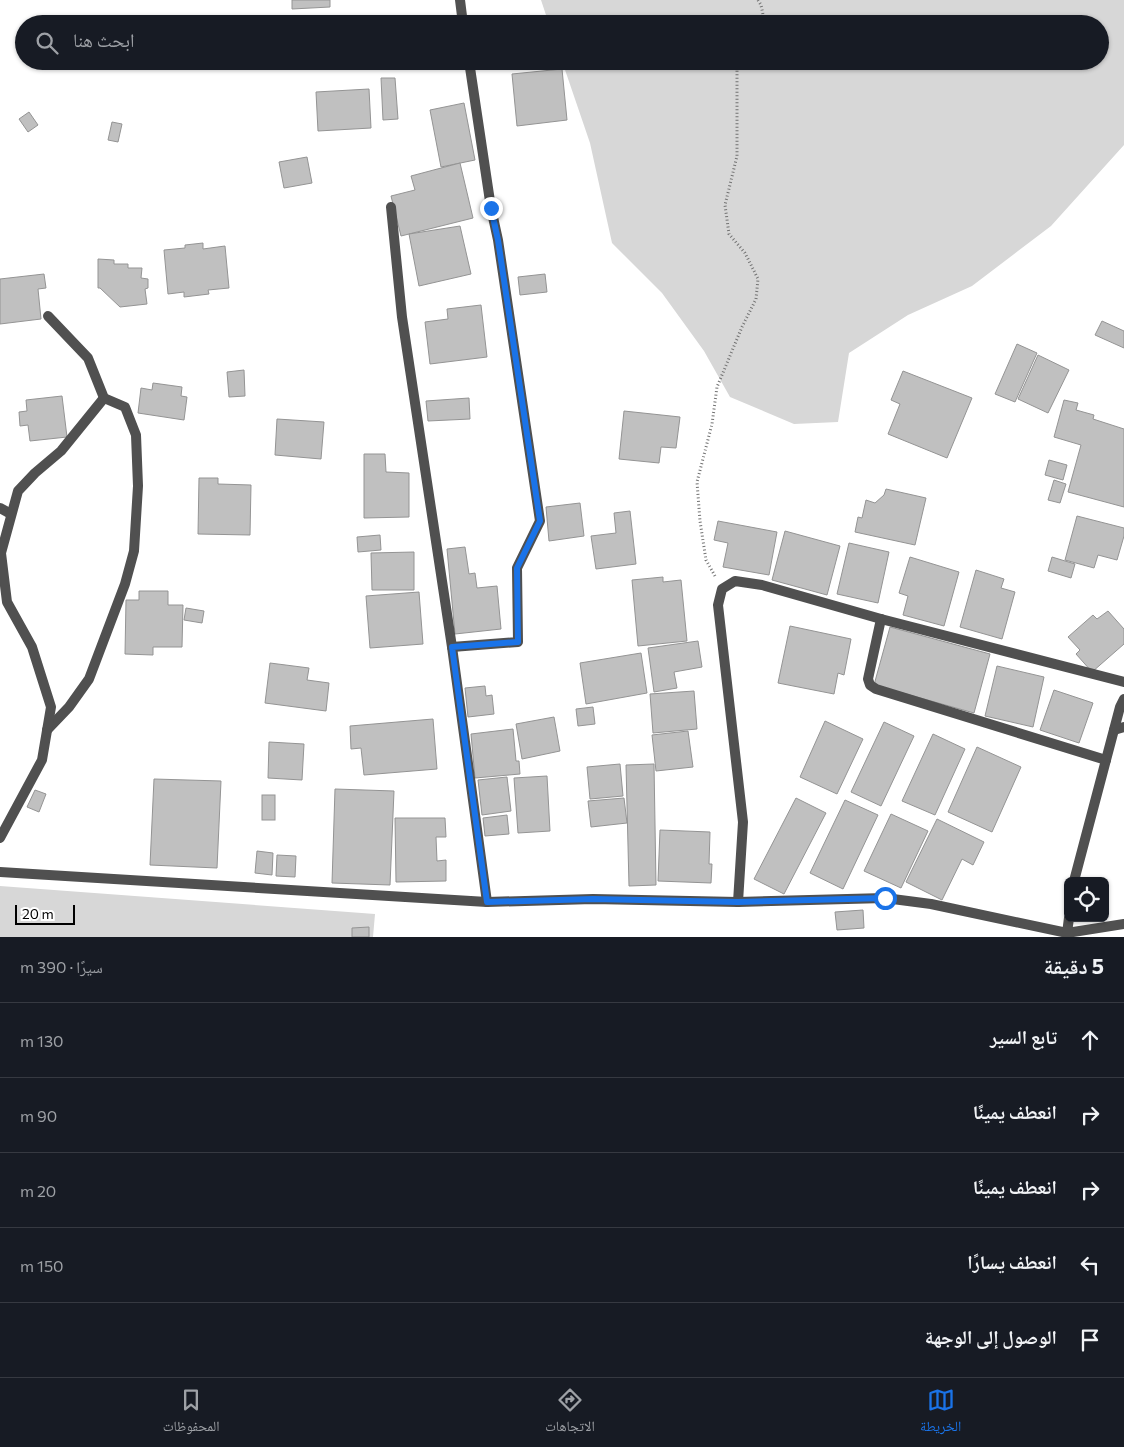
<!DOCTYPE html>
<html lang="ar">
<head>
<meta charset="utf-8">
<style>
	body { margin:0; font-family:Commissioner,"Noto Naskh Arabic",sans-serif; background:#20242c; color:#f1f3f6; direction:rtl }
	.controls { position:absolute; right:15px; bottom:15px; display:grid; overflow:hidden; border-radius:8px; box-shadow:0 1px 4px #0004 }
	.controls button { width:45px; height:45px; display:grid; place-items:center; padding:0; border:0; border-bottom:1px solid #363941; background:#171b24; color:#f1f3f6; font:25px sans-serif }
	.scale { position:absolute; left:15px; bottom:12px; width:60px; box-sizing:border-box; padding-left:5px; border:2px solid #000; border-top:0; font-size:14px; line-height:18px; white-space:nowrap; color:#000; -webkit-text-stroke:4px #fff; paint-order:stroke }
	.stop { position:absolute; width:15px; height:15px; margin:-11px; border:4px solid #1a73e8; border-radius:50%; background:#fff }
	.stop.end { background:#1a73e8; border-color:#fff; box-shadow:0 1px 5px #0008 }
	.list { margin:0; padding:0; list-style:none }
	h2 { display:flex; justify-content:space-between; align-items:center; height:65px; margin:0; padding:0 20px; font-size:21px }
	h2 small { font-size:16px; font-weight:400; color:#9ea1a6 }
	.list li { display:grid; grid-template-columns:32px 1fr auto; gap:15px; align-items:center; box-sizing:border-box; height:75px; padding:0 20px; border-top:1px solid #363941 }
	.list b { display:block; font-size:19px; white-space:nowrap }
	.list em { font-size:16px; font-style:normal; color:#9ea1a6 }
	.icon { flex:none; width:28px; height:28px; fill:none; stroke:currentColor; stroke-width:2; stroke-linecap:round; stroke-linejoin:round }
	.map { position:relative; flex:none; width:1124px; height:937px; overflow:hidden; direction:ltr }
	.search { position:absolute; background:#171b24; box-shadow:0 1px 4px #0004; left:15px; right:15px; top:15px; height:55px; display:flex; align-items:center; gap:12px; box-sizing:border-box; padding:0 18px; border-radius:28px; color:#9ea1a6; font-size:19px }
	.sheet { height:440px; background:#171b24 }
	nav { display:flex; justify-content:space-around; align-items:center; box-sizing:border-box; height:70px; border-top:1px solid #363941; background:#171b24; font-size:14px; color:#9ea1a6 }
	nav a { display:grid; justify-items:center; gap:2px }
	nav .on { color:#1a73e8 }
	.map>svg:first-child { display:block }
	.green { fill:#d7d7d7 }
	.building { fill:#c0c0c0; stroke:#949494 }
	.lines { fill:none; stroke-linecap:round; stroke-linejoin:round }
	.path { stroke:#727272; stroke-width:3; stroke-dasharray:1 2.5; stroke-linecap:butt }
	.service { stroke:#505050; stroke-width:10 }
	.minor { stroke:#505050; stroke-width:10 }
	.route { stroke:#1a73e8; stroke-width:6 }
</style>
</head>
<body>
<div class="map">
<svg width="1124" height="937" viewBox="0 0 1124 937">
	<rect width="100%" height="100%" fill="#fff"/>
	<!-- green -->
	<g class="green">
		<path d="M541 0H1124V145L1051 226 972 286 908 315 849 353 838 422 794 424 730 397 704 351 662 293 612 243 590 143 562 61H1100V24H549Z"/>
		<path d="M0 886 375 914 373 937H0Z"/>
	</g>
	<!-- building -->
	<g class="building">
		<path d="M292 0H330V7L292 9Z"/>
		<path d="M562 69 567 120 517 126 512 74Z"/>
		<path d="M381 78H395L398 119 383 120Z"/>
		<path d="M369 89 371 128 318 131 316 92Z"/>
		<path d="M464 103 475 160 441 167 430 110Z"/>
		<path d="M29 112 38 125 28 132 19 119Z"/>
		<path d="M112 122 122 124 118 142 108 140Z"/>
		<path d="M307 157 312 183 284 188 279 162Z"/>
		<path d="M460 163 473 218 401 236 391 196 415 190 411 176Z"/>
		<path d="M460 226 471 274 419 286 409 234Z"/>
		<path d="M203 243V249L225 246 229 288 208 290 209 294 184 297V292L168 294 164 250 185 248V245Z"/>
		<path d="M98 259 114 260V264H128V268H142L141 278 148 279V288L145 289 147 304 120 307 100 288H98Z"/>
		<path d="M44 274 46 288 38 289 41 319 0 324V279Z"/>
		<path d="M545 274 547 292 520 295 518 277Z"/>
		<path d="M481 305 487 357 430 364 425 322 448 319 447 309Z"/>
		<path d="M1102 321 1124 331V348L1095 335Z"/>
		<path d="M1017 344 1037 353 1015 402 995 394Z"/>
		<path d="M1038 355 1069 370 1048 413 1018 399Z"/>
		<path d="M244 370 245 396 229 397 227 372Z"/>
		<path d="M903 371 972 398 947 458 888 434 900 404 891 400Z"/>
		<path d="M153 383 182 387 181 396 187 397 184 420 138 413 141 388 152 390Z"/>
		<path d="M62 396 67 437 30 441 28 425 20 426 19 412 27 411 26 400Z"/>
		<path d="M469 398 470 419 428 421 426 401Z"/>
		<path d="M1064 400 1078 403 1076 410 1094 415 1093 419 1124 429V507L1068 492 1081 445 1054 437Z"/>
		<path d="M624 411 680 417 676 448 661 447 659 463 619 459Z"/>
		<path d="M277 419 324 422 321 459 275 455Z"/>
		<path d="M364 454H385L386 472 409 473V517L364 518Z"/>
		<path d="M1049 460 1067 465 1063 480 1045 475Z"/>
		<path d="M199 478H218V484L251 485 250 535 198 534Z"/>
		<path d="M1054 480 1066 484 1060 503 1048 500Z"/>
		<path d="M886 489 926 498 915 545 855 532 858 517 862 518 866 500 875 503 884 495Z"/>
		<path d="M580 503 584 536 549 541 546 507Z"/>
		<path d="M630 511 636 564 596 569 591 536 616 533 614 513Z"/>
		<path d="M1077 516 1124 528V536L1117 560 1098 555 1094 568 1065 560Z"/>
		<path d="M718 521 777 532 769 575 723 567 728 543 714 540Z"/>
		<path d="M785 531 840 546 827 595 772 580Z"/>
		<path d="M380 535 381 550 358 552 357 537Z"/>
		<path d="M849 543 889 552 878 603 837 594Z"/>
		<path d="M465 547 469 574 475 573 477 588 497 586 501 629 455 634 447 549Z"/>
		<path d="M414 552V590H372L371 553Z"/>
		<path d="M910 557 959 572 944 626 903 615 908 596 899 593Z"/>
		<path d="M1052 557 1075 564 1071 578 1048 571Z"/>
		<path d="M976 570 1004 579 1001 588 1015 592 1002 639 960 627Z"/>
		<path d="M663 577V582L681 580 687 641 638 646 632 580Z"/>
		<path d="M139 591H168V605H183L182 647H153V655L125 654 126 600H139Z"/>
		<path d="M419 592 423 644 370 648 366 596Z"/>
		<path d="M186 608 204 611 202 623 184 620Z"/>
		<path d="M1108 611 1124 629V644L1092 672 1076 654 1080 650 1068 637 1093 615 1097 619Z"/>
		<path d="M790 626 851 639 844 675 838 673 834 694 778 683Z"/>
		<path d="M890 627 990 654 974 713 874 685Z"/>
		<path d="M698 641 702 667 674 672 677 688 654 692 648 648Z"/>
		<path d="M641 653 647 693 586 704 580 663Z"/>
		<path d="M270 663 309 668 307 680 329 683 326 711 265 703Z"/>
		<path d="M997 666 1044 677 1033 727 985 716Z"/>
		<path d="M485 686 486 696 492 695 494 714 468 717 465 688Z"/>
		<path d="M1054 690 1093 703 1079 743 1040 730Z"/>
		<path d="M694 691 697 729 653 733 650 694Z"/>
		<path d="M593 707 595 724 578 726 576 709Z"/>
		<path d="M554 717 560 751 522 759 516 724Z"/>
		<path d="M433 719 437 769 364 775 361 748 351 749 350 726Z"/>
		<path d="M825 721 863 739 837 794 800 777Z"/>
		<path d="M884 722 914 736 881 806 851 792Z"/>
		<path d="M513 729 516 761H519L520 774 475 778 471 734Z"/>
		<path d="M688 731 693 767 656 771 652 735Z"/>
		<path d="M933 734 965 749 935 815 902 801Z"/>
		<path d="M269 742 304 744 302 780 268 778Z"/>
		<path d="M977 747 1021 767 992 832 948 812Z"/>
		<path d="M620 764 623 796 590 799 587 767Z"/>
		<path d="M654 764 656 885 629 886 626 765Z"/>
		<path d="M547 776 550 831 518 833 514 778Z"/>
		<path d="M507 777 511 811 482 815 478 780Z"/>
		<path d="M154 779 221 781 217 868 150 865Z"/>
		<path d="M335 789 394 791 390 885 332 883Z"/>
		<path d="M35 790 46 794 39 812 27 807Z"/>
		<rect x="262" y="795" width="13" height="25"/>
		<path d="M624 798 627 823 591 827 588 801Z"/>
		<path d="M796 798 826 813 784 894 754 879Z"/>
		<path d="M845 800 878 815 843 889 810 873Z"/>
		<path d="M891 814 928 831 901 888 864 871Z"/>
		<path d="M507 815 509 834 485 836 483 818Z"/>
		<path d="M395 818H445L446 837H436L437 861 446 860V881L396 882Z"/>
		<path d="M937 819 984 842 973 865 962 859 942 900 906 882Z"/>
		<path d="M660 830 710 832 709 864H712L711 883 658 881Z"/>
		<path d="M257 851 273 853 272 875 255 873Z"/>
		<path d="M277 855 296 856 295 877 276 876Z"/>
		<path d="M863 910 864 928 837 930 835 912Z"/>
		<path d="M369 927V937H352V928Z"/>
	</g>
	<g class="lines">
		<!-- path -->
		<g class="path">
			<path d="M758 0 761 5 765 24"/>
			<path d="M715 576 706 560 700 521 697 482 712 424 717 387 742 327 756 299 758 279 745 253 729 234 725 205 737 156V66L741 61"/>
		</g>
		<!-- service -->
		<path class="service" d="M1114 730 1124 727"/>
		<!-- minor -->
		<g class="minor">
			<path d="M460 0 463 24"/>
			<path d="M391 207 402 317 452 647 487 902"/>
			<path d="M0 508 11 514"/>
			<path d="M881 619 868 679 870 685 876 689 1106 760"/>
			<path d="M452 647 518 642 517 568 540 521 498 240 491 208 469 61"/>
			<path d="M47 730 69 707 89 679 125 584 134 551 138 486 136 435 125 407 104 398 88 358 48 316"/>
			<path d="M0 838 42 760 51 707 32 647 7 602 1 553 18 491 35 473 61 451 104 398"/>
			<path d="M0 872 487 902 593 899 738 902 885 898 931 904 1067 933V937"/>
			<path d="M1074 881 1120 707 1124 699"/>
			<path d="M738 902 743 822 718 605 722 589 735 581 762 585 881 619 1124 682"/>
			<path d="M1069 918 1067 933 1124 924"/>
		</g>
	</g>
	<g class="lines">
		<!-- route -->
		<path class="route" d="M491 208 498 240 540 521 517 568 518 642 452 647 487 902 593 899 738 902 885 898"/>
	</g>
</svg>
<div class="controls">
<button><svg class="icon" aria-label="locate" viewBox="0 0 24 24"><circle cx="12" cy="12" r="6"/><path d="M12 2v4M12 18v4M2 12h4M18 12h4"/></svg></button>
</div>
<div class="scale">20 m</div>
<div class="stop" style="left:885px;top:898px"></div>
<div class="stop end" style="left:491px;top:208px"></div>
<div class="search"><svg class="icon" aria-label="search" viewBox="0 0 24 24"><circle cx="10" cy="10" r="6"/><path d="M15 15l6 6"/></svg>ابحث هنا</div>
</div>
<section class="sheet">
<h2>5 دقيقة<small>سيرًا · 390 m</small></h2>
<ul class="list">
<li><svg class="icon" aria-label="ahead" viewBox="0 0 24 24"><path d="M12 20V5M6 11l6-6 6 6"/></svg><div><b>تابع السير</b></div><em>130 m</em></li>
<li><svg class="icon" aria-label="right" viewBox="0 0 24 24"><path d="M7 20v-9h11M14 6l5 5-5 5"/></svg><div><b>انعطف يمينًا</b></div><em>90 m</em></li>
<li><svg class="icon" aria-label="right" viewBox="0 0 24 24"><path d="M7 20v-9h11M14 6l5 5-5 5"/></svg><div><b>انعطف يمينًا</b></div><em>20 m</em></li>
<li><svg class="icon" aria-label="left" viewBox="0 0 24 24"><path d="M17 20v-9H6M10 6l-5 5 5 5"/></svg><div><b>انعطف يسارًا</b></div><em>150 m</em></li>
<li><svg class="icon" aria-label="arrive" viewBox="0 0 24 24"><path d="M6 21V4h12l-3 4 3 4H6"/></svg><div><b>الوصول إلى الوجهة</b></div></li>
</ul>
</section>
<nav>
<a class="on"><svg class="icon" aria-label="map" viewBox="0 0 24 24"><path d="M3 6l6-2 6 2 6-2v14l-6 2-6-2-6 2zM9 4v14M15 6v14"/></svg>الخريطة</a>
<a><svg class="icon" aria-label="directions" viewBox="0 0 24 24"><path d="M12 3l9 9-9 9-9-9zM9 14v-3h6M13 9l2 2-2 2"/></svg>الاتجاهات</a>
<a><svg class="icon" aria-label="saved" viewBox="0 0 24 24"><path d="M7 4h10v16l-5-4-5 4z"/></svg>المحفوظات</a>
</nav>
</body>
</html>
